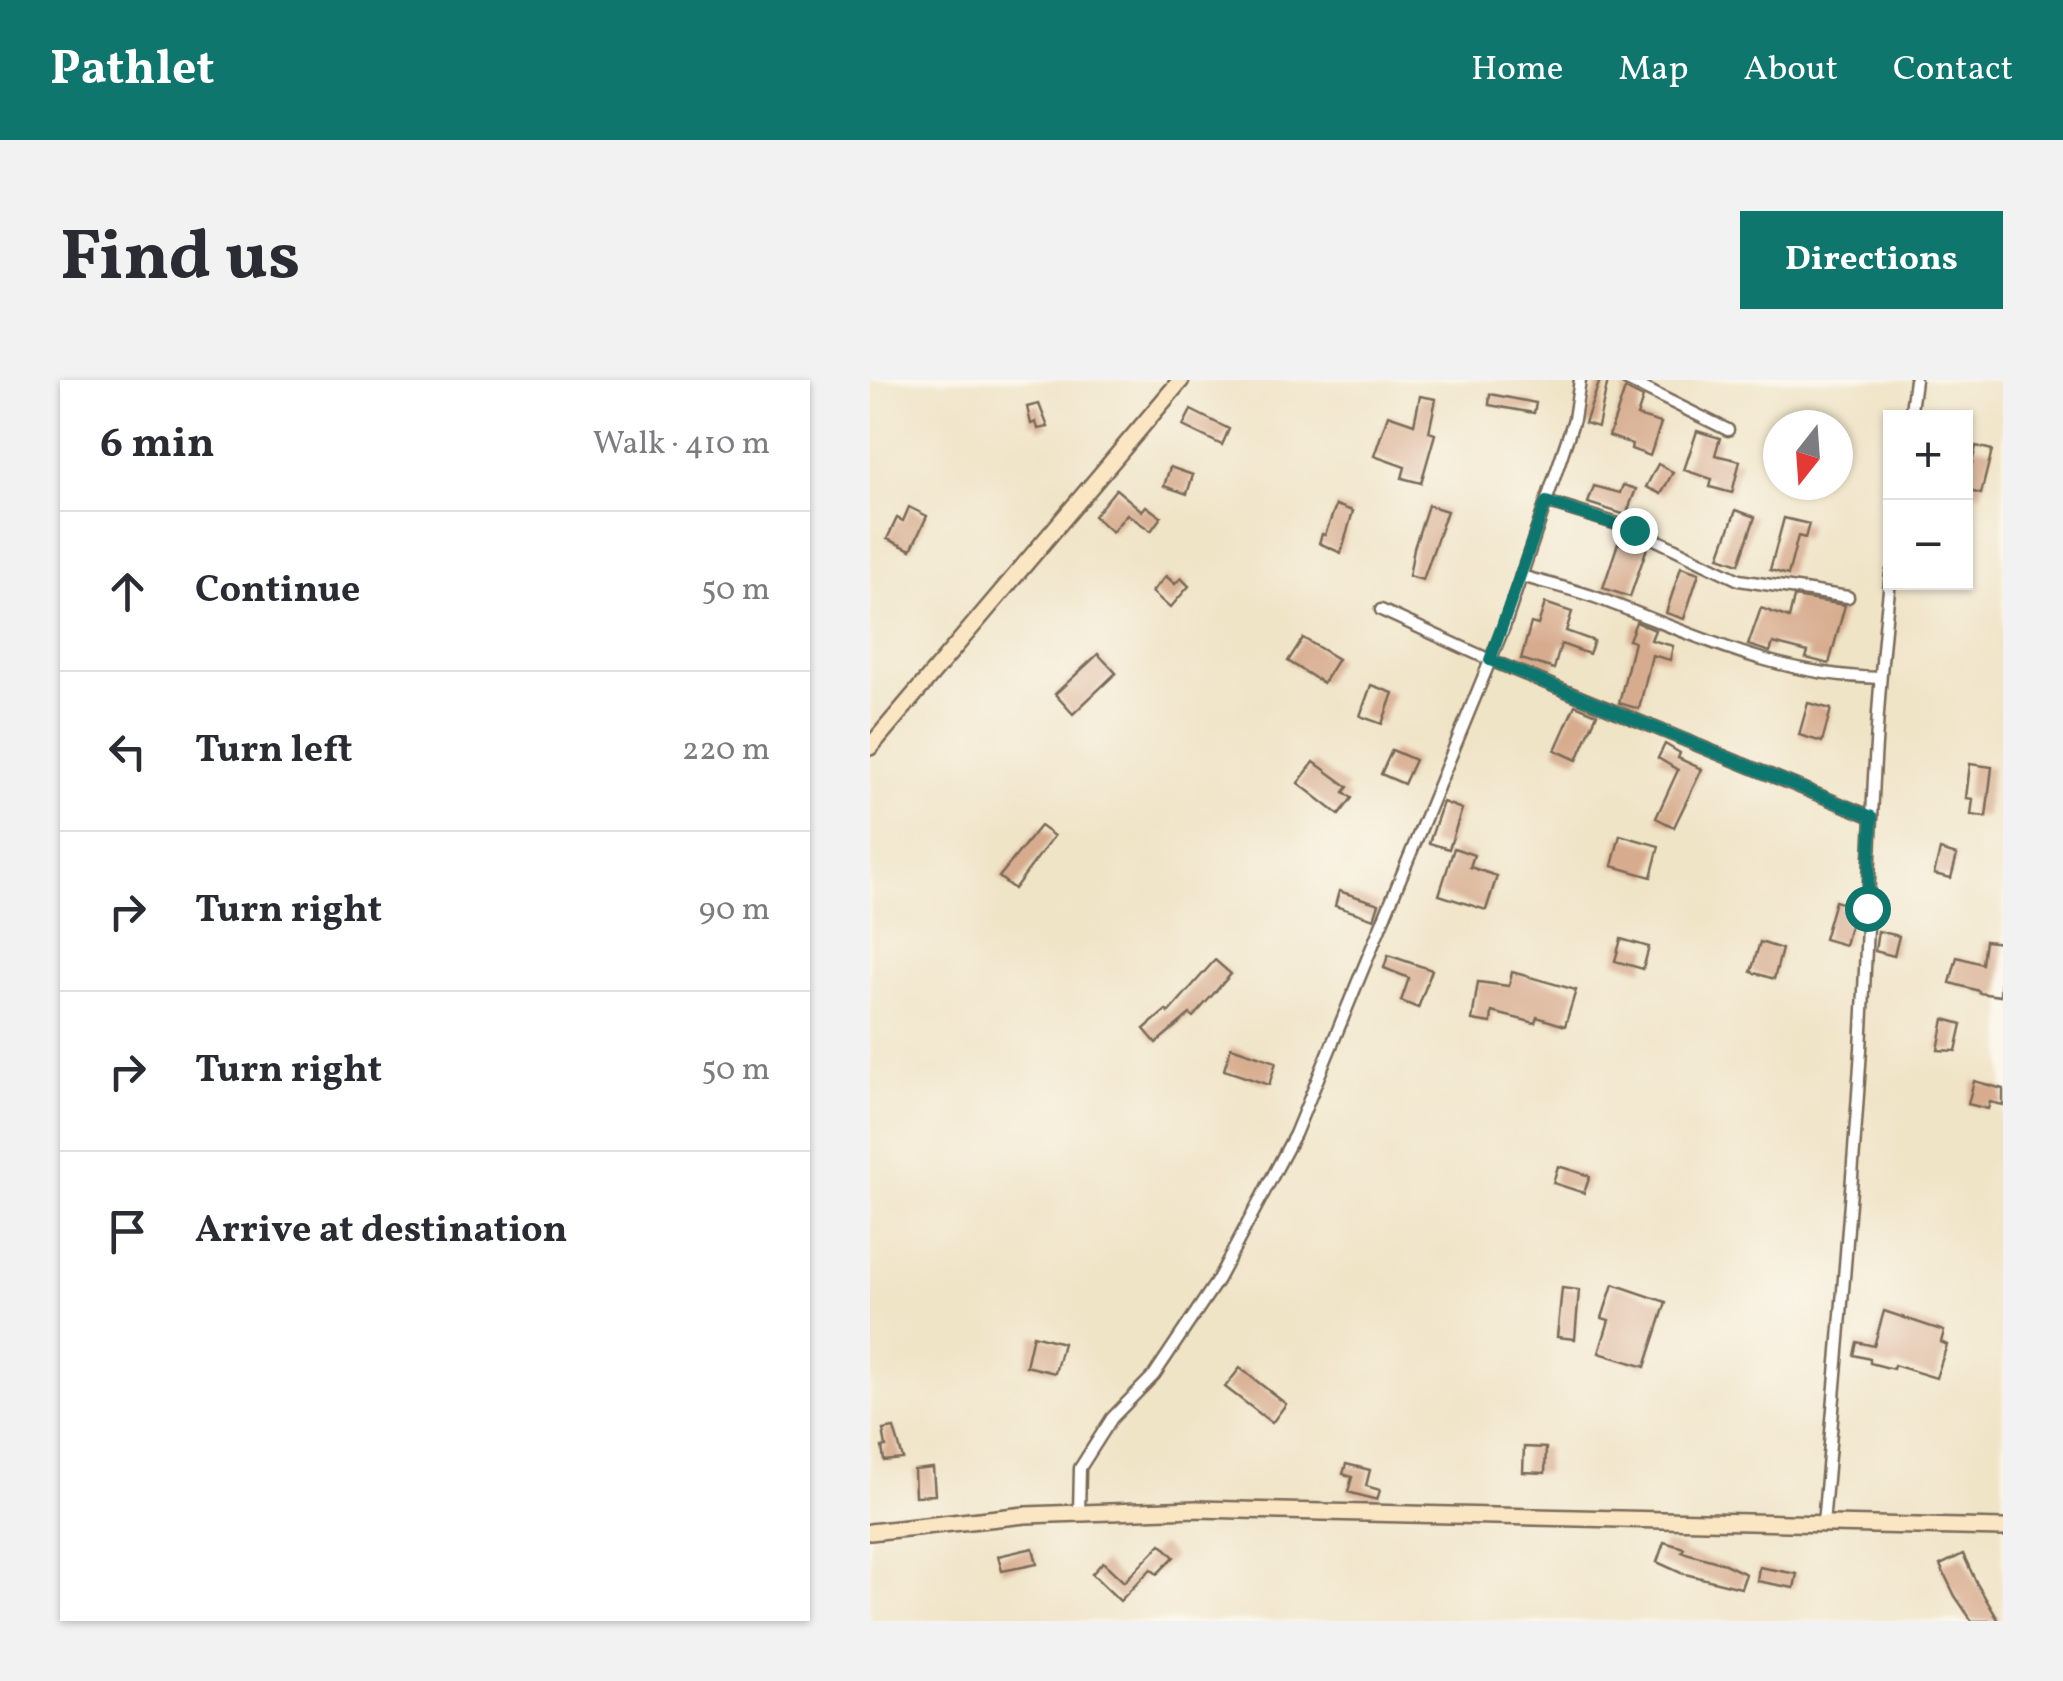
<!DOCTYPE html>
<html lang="en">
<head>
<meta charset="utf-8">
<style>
	body { margin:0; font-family:Vollkorn,serif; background:#f2f2f3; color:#2b2b33 }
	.controls { position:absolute; right:30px; top:30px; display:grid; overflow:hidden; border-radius:0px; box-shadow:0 2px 8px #0004 }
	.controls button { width:90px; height:90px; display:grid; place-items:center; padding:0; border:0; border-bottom:2px solid #e1e1e2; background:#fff; color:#2b2b33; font:50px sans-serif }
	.compass { position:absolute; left:893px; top:30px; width:90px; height:90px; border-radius:50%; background:#fff; box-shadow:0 2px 8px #0004; rotate:197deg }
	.stop { position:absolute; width:30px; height:30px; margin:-22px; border:8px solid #0f766e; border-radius:50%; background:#fff }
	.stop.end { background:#0f766e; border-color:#fff; box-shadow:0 2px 10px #0008 }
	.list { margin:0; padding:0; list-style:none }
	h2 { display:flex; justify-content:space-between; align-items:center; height:130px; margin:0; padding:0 40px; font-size:42px }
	h2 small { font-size:32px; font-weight:400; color:#7c7c81 }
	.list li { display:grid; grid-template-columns:65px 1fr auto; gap:30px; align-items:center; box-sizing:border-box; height:160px; padding:0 40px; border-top:2px solid #e1e1e2 }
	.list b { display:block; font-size:38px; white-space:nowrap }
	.list em { font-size:32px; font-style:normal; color:#7c7c81 }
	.icon { flex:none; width:55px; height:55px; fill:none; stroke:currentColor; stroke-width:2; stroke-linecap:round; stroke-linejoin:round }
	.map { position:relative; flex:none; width:1133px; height:1241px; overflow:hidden; border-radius:0px }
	header { display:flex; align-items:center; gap:60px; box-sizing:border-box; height:140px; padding:0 50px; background:#0f766e; color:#fff }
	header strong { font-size:48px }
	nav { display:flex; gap:55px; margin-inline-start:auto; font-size:35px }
	.intro { display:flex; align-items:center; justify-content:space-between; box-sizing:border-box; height:240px; padding:0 60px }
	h1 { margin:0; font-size:70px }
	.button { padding:25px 45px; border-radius:0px; background:#0f766e; color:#fff; font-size:35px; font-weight:700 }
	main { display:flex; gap:60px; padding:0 60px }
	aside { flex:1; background:#fff; border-radius:0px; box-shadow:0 2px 8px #0004 }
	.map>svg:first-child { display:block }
	.building { fill:#d7ab8d }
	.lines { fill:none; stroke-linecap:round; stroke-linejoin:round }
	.street-casing { stroke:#7a6b59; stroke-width:15 }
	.secondary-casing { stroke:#7a6b59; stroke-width:20 }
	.street { stroke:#fff; stroke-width:10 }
	.secondary { stroke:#fbe6c4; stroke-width:15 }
	.route { stroke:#0f766e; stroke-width:12 }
</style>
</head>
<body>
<header>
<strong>Pathlet</strong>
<nav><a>Home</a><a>Map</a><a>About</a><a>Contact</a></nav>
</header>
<div class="intro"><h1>Find us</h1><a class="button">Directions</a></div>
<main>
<aside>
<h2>6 min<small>Walk · 410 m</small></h2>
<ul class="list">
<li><svg class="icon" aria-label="ahead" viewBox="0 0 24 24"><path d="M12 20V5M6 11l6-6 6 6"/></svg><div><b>Continue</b></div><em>50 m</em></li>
<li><svg class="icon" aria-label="left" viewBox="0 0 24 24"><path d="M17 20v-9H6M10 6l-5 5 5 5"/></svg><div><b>Turn left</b></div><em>220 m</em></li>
<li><svg class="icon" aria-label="right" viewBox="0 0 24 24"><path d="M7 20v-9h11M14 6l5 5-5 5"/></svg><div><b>Turn right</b></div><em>90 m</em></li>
<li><svg class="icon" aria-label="right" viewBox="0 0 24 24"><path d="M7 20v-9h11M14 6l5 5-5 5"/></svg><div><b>Turn right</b></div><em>50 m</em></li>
<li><svg class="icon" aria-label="arrive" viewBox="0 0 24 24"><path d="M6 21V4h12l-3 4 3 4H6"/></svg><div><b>Arrive at destination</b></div></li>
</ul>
</aside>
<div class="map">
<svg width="1133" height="1241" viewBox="0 0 1133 1241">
	<rect width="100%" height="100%" fill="#fbf7ec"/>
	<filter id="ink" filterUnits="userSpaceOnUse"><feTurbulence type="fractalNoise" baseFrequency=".01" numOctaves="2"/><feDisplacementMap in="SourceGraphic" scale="20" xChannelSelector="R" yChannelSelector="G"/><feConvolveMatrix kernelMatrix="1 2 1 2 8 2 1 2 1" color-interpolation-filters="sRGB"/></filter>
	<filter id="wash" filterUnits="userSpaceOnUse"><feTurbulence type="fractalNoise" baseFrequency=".0048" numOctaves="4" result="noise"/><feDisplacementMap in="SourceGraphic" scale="40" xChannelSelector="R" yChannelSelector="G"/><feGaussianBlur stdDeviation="2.25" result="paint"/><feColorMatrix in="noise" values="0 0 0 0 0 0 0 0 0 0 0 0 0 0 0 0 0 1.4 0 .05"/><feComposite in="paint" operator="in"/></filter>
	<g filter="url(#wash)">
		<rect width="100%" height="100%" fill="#f0e4c7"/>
		<g id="blocks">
			<!-- building -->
			<g class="building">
				<path d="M730 0H738L728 47 715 43Z"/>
				<path d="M755 9 773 18 767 36 791 43 780 76 761 69 762 64 739 56Z"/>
				<path d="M620 14 666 23 664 33 619 25Z"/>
				<path d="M550 16 566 19 559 52 565 54 551 103 532 98 535 87 504 76 518 35 544 44Z"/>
				<path d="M169 24 178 47 168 49 166 42 161 44 157 27Z"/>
				<path d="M321 30 359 49 352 65 313 46Z"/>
				<path d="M827 51 850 58 845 75 870 81 862 113 840 107 842 99 814 90Z"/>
				<path d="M1106 66 1122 70 1111 114 1096 110Z"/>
				<path d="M788 84 803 92 791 114 776 107Z"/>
				<path d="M300 87 323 95 317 114 294 106Z"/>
				<path d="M753 105 766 109 756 135 718 123 724 106 750 113Z"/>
				<path d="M246 109 272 131 276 126 291 137 281 151 257 134 242 152 224 136Z"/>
				<path d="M466 125 483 131 471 173 449 163 452 154 455 155Z"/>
				<path d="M558 125 577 131 553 200 539 196 544 168Z"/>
				<path d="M39 127 57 136 41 170 17 159 27 138 33 141Z"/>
				<path d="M866 130 885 137 869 184 849 177Z"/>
				<path d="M914 138 939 144 935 158 928 156 918 195 900 190Z"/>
				<path d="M765 160 778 165 760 217 733 208 748 163 762 168Z"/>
				<path d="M811 187 829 193 814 239 796 233Z"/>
				<path d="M296 196 305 204 311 198 319 206 300 228 282 212Z"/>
				<path d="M924 217 975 225 959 284 936 278 938 272 903 263 900 272 878 265 891 228 919 238Z"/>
				<path d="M675 223 702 232 696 251 724 261 719 274 691 264 684 289 651 279 661 243 668 245Z"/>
				<path d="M766 242 785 250 781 260 803 266 800 280 782 275 769 329 749 323 764 262 759 260Z"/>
				<path d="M433 258 468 279 453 303 418 281Z"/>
				<path d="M228 274 246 293 203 334 185 314Z"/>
				<path d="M501 305 523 313 512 344 490 336Z"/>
				<path d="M938 323 961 329 952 362 929 355Z"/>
				<path d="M705 325 727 334 707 380 685 370Z"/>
				<path d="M795 364 810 373 808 378 832 389 804 447 786 438 808 390 788 378Z"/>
				<path d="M522 370 545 380 534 404 511 394Z"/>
				<path d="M444 382 478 407 474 412 482 418 469 435 428 403Z"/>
				<path d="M1100 384 1122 387 1116 437 1101 435 1103 419 1096 418Z"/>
				<path d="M573 422 592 429 579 469 559 463Z"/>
				<path d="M170 446 184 456 144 509 129 497Z"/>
				<path d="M750 455 789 466 781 497 742 486Z"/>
				<path d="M584 468 604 475 600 487 627 496 616 530 569 515Z"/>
				<path d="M1070 470 1087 475 1081 498 1064 494Z"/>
				<path d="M469 511 509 524 504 539 465 526Z"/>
				<path d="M965 521 985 527 975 565 954 559Z"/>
				<path d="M1008 551 1029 556 1024 576 1005 571Z"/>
				<path d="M751 559 779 567 773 589 745 581Z"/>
				<path d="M1115 561 1133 563 1130 616 1109 613V611L1080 603 1087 577 1112 584Z"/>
				<path d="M890 562 912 569 904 599 881 592Z"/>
				<path d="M518 575 562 590 548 628 531 621 539 598 514 588Z"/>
				<path d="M345 580 361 594 323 637 320 634 286 663 274 649 296 630 298 633Z"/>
				<path d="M642 592 706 610 695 646 667 637 665 643 622 632 621 643 602 640 608 602 639 606Z"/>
				<path d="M1074 639 1092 644 1086 671 1068 670Z"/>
				<path d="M361 667 406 682 399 705 354 690Z"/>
				<path d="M1104 701 1133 709V725L1120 722 1118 729 1098 724Z"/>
				<path d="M688 786 720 796 714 813 683 803Z"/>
				<path d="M743 904 796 922 775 987 729 973 739 940 732 938Z"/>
				<path d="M692 908 709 910 705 959 687 957Z"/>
				<path d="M1014 931 1074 951 1071 962 1077 965 1066 998 1024 985 1023 989 1000 983V979L984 975 987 962 1004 966Z"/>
				<path d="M163 955 193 963 185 993 156 986Z"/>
				<path d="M370 988 416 1024 402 1043 355 1007Z"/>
				<path d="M24 1048 33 1079 14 1081 12 1067H16L13 1050Z"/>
				<path d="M654 1067 676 1068 675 1093 653 1092Z"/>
				<path d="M476 1084 500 1090 496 1106 510 1110 507 1120 478 1112 482 1097 473 1094Z"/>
				<path d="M63 1088 65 1115 45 1116 44 1090Z"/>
				<path d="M794 1162 814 1168 812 1172 855 1184 876 1194 871 1208 811 1193 787 1182Z"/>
				<path d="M291 1164 304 1177 287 1194 281 1189 250 1221 222 1194 233 1182 254 1202Z"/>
				<path d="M163 1168 167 1184 132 1191 128 1176Z"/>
				<path d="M1093 1174 1107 1204 1129 1241H1102L1085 1216 1070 1185Z"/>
				<path d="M889 1187 927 1194 924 1208 887 1201Z"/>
			</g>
		</g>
	</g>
	<g filter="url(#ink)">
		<use href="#blocks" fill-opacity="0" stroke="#7a6b59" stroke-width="2.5"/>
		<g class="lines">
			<!-- street casing -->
			<g class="street-casing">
				<g id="street">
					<path d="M757 0 858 50"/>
					<path d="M1040 38 1045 0"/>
					<path d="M676 122 764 149 869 200 978 217"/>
					<path d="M651 196C678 204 707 210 733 220 828 256 904 295 1009 298"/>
					<path d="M511 230 620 280 1002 437"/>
					<path d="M209 1133 210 1088 242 1038 284 995 347 901 425 754 634 247 704 39 710 0"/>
					<path d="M953 1144C967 986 981 827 991 669 1000 510 1002 351 1021 193"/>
				</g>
			</g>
			<!-- secondary casing -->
			<g class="secondary-casing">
				<g id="secondary">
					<path d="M0 367 311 0"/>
					<path d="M0 1152 155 1135 326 1129 1133 1148"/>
				</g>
			</g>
			<!-- street -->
			<use href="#street" class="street"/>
			<!-- secondary -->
			<use href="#secondary" class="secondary"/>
		</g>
	</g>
	<g class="lines" filter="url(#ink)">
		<!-- route -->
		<path class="route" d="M764 150 676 122 620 280 1002 437 997 528"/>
	</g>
</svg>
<div class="controls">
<button>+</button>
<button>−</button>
</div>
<svg class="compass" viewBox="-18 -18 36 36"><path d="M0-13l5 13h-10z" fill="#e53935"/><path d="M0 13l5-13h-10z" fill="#7c7c81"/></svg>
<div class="stop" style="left:997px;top:528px"></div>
<div class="stop end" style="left:764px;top:150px"></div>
</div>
</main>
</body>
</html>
